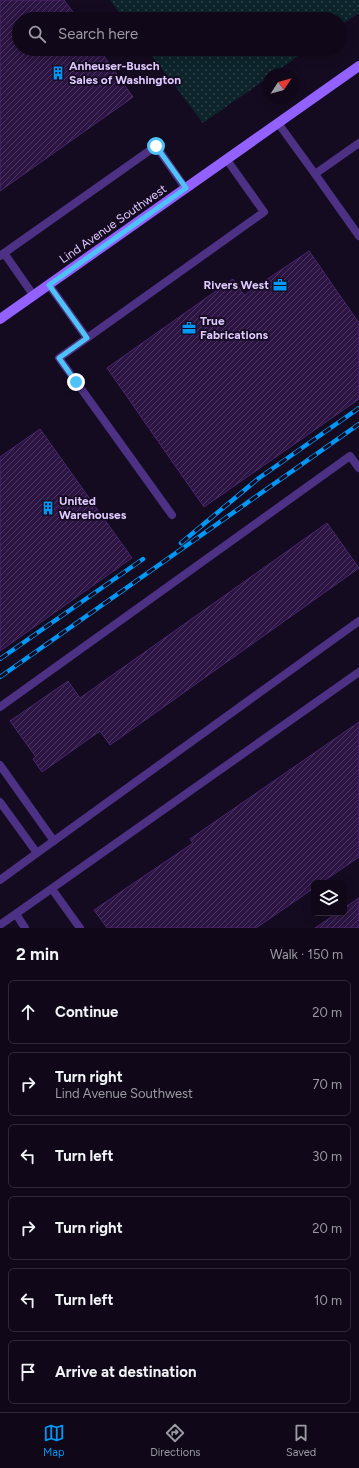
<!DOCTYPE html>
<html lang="en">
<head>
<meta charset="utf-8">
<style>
	body { margin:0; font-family:Figtree,sans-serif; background:#191122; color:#f1f3f6 }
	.controls { position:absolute; right:12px; bottom:12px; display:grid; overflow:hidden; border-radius:6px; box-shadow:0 2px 10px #0003 }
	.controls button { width:36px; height:36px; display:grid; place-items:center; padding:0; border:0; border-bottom:1px solid #302938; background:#100819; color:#f1f3f6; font:20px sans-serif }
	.compass { position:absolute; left:263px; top:68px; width:36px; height:36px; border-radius:50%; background:#100819; box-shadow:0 2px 10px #0003; rotate:54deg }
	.stop { position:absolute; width:12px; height:12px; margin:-9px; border:3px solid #4fc3f7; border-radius:50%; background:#fff }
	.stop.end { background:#4fc3f7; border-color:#fff; box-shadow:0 1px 4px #0008 }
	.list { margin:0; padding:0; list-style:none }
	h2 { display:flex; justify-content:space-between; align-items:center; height:52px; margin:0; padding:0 16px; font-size:17px }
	h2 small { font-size:13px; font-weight:400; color:#9c9aa2 }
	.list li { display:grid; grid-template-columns:26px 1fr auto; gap:12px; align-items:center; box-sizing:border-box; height:64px; margin:0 8px 8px; padding:0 8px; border:1px solid #302938; border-radius:6px }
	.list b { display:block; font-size:15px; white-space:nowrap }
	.list p { margin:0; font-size:13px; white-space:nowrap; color:#9c9aa2 }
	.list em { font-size:13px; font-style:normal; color:#9c9aa2 }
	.icon { flex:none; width:22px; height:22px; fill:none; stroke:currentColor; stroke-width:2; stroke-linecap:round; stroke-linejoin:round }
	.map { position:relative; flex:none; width:359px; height:928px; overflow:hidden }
	.search { position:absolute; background:#100819; box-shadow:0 2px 10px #0003; left:12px; right:12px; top:12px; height:44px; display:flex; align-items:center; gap:10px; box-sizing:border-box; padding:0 14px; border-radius:22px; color:#9c9aa2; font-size:15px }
	.sheet { height:484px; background:#100819 }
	nav { display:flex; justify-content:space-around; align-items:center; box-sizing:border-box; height:56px; border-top:1px solid #302938; background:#100819; font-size:11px; color:#9c9aa2 }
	nav a { display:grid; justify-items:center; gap:2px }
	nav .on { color:#0097f5 }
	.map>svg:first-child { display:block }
	.grass { fill:url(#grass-dots) }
	.building { fill:url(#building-hatch); stroke:#4a2571 }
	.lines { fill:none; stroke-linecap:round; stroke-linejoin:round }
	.service { stroke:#4c3184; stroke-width:8 }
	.secondary { stroke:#9261ff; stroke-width:10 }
	.rail-casing { stroke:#0097f5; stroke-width:4.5 }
	.rail { stroke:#150b21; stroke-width:3; stroke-dasharray:9; stroke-linecap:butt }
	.route { stroke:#4fc3f7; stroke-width:5 }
	.labels { text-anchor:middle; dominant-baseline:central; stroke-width:3.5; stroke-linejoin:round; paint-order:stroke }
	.poi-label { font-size:12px; font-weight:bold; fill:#dfcaff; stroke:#150b21; text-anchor:start }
	.street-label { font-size:12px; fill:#dfcaff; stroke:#150b21 }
</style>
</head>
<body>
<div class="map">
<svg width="359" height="928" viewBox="0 0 359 928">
	<defs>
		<pattern id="grass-dots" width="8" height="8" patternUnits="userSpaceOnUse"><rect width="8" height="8" fill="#0d242b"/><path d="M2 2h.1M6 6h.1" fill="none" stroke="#30424b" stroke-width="1.8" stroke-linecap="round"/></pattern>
		<pattern id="building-hatch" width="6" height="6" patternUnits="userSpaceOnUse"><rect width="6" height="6" fill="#2c1543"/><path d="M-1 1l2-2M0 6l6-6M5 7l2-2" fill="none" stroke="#4a365f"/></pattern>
	</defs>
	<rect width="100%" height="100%" fill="#150b21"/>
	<!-- grass -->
	<g class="grass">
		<path d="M110 0H359V13L340 26V19H124Z"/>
		<path d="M147 49H308L273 74H269V77L203 123Z"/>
	</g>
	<!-- building -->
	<g class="building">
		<path d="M0 0H64L78 19H19V49H99L133 97 0 191Z"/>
		<path d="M309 251 359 323V399L204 507 107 368 233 279 244 295Z"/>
		<path d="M40 429 132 558 0 651V457Z"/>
		<path d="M327 523 359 568 110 745 100 731 42 772 33 759 36 757 10 721 68 681 80 698Z"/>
		<path d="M359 722V857L321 883H314V888L256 928H107L94 910 193 843 190 839Z"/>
		<path d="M359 898V928H315L337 913H344V908Z"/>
	</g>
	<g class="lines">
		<!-- service -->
		<g class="service">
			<path d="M278 123 315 174"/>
			<path d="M359 143 315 174 359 236"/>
			<path d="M4 253 34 296"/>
			<path d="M0 256 156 146 186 189"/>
			<path d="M49 285 87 338"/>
			<path d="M172 515 59 358 264 212 227 160"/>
			<path d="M0 707 350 456 359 468"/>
			<path d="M0 765 54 841"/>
			<path d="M0 802 37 853 0 880"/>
			<path d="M37 853 359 621"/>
			<path d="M52 889 80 928"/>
			<path d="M16 914 25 928"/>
			<path d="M0 925 359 672"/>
		</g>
		<!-- secondary -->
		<path class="secondary" d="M0 319 359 66"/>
		<!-- rail casing -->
		<g class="rail-casing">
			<g id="rail">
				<path d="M181 543 259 478 359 408"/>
				<path d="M0 659 143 559"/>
				<path d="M0 677 359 424"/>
			</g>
		</g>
		<!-- rail -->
		<use href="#rail" class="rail"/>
	</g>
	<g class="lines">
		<!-- route -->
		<path class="route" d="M76 382 59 358 87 338 49 285 186 188 156 146"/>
	</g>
	<!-- icons -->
	<defs>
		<g id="building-bare" transform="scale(1.08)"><path d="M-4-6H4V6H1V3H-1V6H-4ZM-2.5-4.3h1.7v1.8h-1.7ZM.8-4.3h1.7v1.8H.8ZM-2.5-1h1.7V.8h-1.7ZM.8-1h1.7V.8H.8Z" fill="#0097f5" stroke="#150b21" stroke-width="2.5" paint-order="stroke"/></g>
		<g id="office-bare" transform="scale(1.08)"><path d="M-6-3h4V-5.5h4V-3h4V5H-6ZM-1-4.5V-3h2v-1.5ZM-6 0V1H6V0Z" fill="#0097f5" stroke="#150b21" stroke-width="2.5" paint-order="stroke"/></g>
	</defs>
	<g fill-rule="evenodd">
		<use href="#building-bare" x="58" y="73"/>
		<use href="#office-bare" x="280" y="285"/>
		<use href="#office-bare" x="189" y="328"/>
		<use href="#building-bare" x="48" y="508"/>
	</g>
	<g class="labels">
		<!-- poi labels -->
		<g class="poi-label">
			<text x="69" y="66">Anheuser-Busch<tspan x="69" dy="14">Sales of Washington</tspan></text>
			<text x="269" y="285" text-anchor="end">Rivers West</text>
			<text x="200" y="321">True<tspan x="200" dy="14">Fabrications</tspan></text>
			<text x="59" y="501">United<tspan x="59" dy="14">Warehouses</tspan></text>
		</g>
		<!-- street labels -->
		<g class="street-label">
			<text transform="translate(113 224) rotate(-35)">Lind Avenue Southwest</text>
		</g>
	</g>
</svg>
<div class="controls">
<button><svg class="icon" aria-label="layers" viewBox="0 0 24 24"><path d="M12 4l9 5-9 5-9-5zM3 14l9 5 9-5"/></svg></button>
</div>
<svg class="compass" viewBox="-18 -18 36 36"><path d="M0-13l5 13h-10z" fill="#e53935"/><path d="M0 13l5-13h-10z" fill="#9c9aa2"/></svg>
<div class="stop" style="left:156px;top:146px"></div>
<div class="stop end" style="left:76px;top:382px"></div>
<div class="search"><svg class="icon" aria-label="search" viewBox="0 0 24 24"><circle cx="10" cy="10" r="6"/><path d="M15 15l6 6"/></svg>Search here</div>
</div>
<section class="sheet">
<h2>2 min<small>Walk · 150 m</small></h2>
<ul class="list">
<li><svg class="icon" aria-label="ahead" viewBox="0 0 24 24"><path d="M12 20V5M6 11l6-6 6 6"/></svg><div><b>Continue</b></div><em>20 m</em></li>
<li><svg class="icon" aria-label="right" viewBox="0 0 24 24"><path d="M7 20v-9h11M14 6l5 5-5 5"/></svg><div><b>Turn right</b><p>Lind Avenue Southwest</p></div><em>70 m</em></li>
<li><svg class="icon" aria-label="left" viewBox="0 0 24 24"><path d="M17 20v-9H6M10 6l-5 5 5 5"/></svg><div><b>Turn left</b></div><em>30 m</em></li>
<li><svg class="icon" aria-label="right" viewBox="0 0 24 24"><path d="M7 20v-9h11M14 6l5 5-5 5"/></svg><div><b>Turn right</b></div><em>20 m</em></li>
<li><svg class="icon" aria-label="left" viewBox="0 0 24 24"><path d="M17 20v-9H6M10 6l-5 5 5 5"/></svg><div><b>Turn left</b></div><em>10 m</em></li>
<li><svg class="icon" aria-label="arrive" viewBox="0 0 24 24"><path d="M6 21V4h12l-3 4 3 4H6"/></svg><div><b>Arrive at destination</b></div></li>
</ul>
</section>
<nav>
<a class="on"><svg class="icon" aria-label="map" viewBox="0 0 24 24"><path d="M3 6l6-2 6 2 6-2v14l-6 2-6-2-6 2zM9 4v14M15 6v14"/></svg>Map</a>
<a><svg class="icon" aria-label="directions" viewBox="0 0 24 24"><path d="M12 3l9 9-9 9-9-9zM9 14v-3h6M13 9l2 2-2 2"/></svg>Directions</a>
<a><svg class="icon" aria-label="saved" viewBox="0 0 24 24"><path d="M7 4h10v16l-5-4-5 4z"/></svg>Saved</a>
</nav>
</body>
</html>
